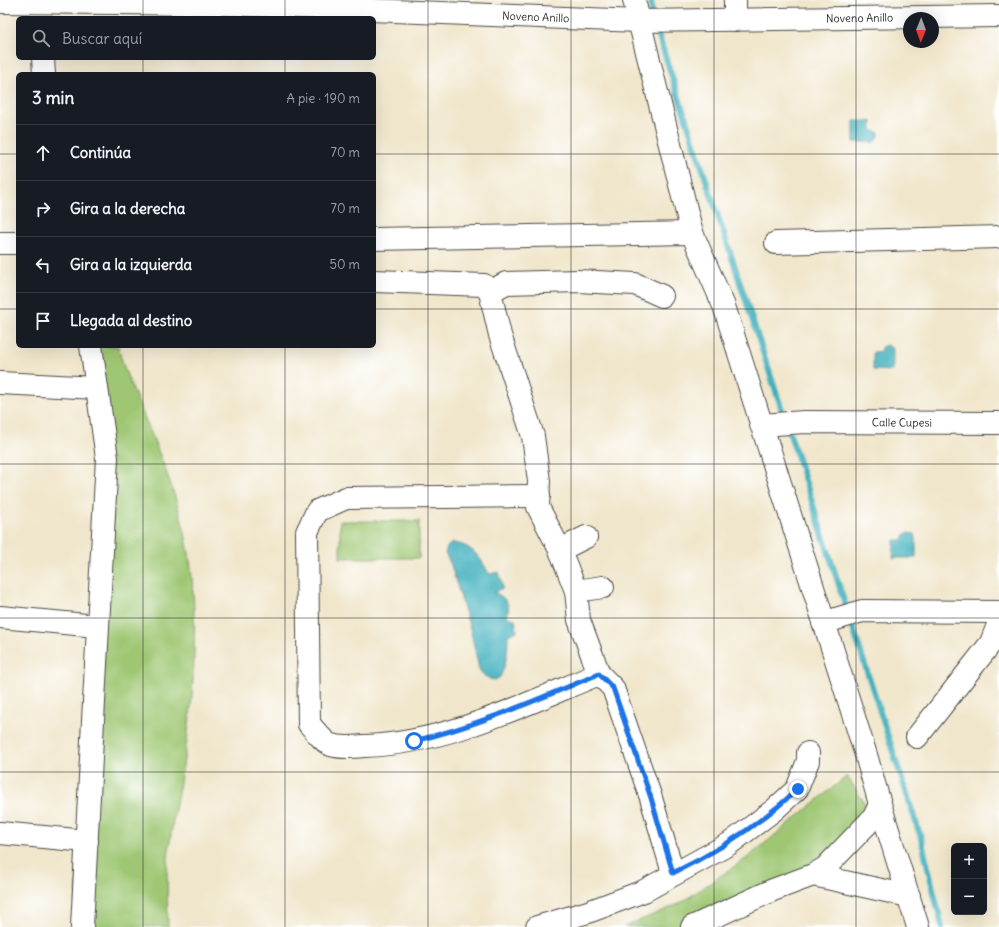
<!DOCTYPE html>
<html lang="es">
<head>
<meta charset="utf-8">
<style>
	body { margin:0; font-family:Delius,sans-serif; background:#20242c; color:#f1f3f6 }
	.controls { position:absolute; right:12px; bottom:12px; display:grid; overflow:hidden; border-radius:6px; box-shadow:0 4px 16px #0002 }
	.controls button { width:36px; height:36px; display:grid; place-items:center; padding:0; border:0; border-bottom:1px solid #363941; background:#171b24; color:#f1f3f6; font:20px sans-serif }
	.compass { position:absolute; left:903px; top:12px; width:36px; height:36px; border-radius:50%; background:#171b24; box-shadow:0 4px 16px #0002; rotate:181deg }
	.stop { position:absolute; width:12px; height:12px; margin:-9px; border:3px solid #1a73e8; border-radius:50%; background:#fff }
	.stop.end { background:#1a73e8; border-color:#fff; box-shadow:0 1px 4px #0008 }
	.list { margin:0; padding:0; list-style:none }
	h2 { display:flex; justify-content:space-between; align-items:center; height:52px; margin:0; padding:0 16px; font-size:17px }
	h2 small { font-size:13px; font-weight:400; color:#9ea1a6 }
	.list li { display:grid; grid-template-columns:26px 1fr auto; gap:12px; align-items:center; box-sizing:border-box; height:56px; padding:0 16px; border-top:1px solid #363941 }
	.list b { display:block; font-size:15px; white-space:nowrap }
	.list em { font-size:13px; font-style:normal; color:#9ea1a6 }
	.icon { flex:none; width:22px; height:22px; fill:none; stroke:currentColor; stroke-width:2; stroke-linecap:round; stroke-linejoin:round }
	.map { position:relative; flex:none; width:999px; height:927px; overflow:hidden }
	.search { position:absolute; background:#171b24; box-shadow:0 4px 16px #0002; left:16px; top:16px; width:360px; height:44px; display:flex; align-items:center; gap:10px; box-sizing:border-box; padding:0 14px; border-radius:6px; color:#9ea1a6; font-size:15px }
	.panel { position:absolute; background:#171b24; box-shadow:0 4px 16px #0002; left:16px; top:72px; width:360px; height:276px; border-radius:6px }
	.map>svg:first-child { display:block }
	.green { fill:#9fc773; stroke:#65794f }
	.water { fill:#41b0bd; stroke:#366e74 }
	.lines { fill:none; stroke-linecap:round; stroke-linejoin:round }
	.stream { stroke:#41b0bd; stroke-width:6 }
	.minor-casing { stroke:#494743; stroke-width:24 }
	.minor { stroke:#fff; stroke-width:22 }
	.route { stroke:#1a73e8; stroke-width:5 }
	.grid { fill:none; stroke:#2b2b2b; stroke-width:1; stroke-opacity:0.55 }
	.labels { text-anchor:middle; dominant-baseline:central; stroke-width:3; stroke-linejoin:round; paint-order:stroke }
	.street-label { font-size:11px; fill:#2b2b2b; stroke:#fff }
</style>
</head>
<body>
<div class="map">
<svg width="999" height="927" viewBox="0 0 999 927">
	<rect width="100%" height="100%" fill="#fff"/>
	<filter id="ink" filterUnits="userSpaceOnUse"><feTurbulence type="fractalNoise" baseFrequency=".025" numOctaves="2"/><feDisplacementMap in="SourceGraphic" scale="8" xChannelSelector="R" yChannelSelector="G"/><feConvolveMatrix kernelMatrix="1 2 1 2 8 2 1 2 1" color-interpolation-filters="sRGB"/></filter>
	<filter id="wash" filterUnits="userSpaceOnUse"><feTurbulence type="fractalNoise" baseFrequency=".012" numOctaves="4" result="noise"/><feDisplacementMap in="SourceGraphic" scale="16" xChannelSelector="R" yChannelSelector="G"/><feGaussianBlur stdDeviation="0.9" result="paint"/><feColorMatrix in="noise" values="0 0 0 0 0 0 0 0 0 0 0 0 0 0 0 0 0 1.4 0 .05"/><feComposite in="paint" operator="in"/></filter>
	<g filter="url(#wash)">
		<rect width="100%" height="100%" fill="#f0e6cb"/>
		<!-- green -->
		<g class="green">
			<path d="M91 346H118C125 376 140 405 151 433 170 479 188 528 192 578 197 634 194 698 185 753 179 793 169 832 167 873 167 891 168 909 168 927H74L107 458Z"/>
			<rect x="340" y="521" width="79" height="37"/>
			<path d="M847 776 873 816 823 866 688 927H624L679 904 747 858Z"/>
		</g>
		<!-- water -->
		<g class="water">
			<path d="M854 121H872V130L879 133V136L875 142H854Z"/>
			<path d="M887 345 893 349V371L873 370V352L881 351V347Z"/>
			<path d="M908 533 915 534 916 537V558H893L894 540H903L905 534Z"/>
			<path d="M452 543C472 544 481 558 489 574L499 572 503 588 494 592C506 598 511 604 507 617L515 619 517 631 508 635C508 651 507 663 500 677L495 680 490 679 483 675 479 669 471 632 451 565 445 553 447 547Z"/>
		</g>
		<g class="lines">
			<!-- stream -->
			<g class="stream">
				<path d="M651 0 652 16"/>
				<path d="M655 25 785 419"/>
				<path d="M788 428 921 838 942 927"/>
			</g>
		</g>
	</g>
	<g filter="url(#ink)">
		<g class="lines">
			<!-- minor casing -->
			<g class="minor-casing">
				<g id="minor">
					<path d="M634 0 692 233 724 306 866 755 880 804 874 817 825 868 813 875 773 890 692 927"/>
					<path id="s1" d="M0 2 222 4 638 21 999 16"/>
					<path d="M735 20V0"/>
					<path d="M43 58 44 74"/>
					<path d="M374 239 692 233"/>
					<path d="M0 243H18"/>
					<path d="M776 243 999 237"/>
					<path d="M374 281 484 285 490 292"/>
					<path d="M0 383 97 388"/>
					<path id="s2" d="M761 425 804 422 999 423"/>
					<path d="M539 496 346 498 317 511 307 532 309 724C315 730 323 742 331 745 340 748 354 747 364 746 447 743 523 705 599 674L613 688 651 798 673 873"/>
					<path d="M586 537 560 550 538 507 539 481 533 436 500 335 490 292 506 283 578 281 635 284 662 296"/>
					<path d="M560 550 576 591"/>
					<path d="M0 617 97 626"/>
					<path d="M823 623 862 611 999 612"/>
					<path d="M599 674 579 620 576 591 603 587"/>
					<path d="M917 737 991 643 999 622"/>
					<path d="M880 804 918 927"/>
					<path d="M0 833 87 841"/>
					<path d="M813 875 909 896"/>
					<path d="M82 927 107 458 91 346"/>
					<path d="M537 927 588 912 644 891 729 844 774 810 797 789 808 761V753"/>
				</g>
			</g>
			<!-- minor -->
			<use href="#minor" class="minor"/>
		</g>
	</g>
	<g class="lines" filter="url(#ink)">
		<!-- route -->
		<path class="route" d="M414 741C478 726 538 699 599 674L613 688 651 798 673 873C719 851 760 824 798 789"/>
	</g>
	<!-- grid -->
	<path class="grid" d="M143 0V18M285 0V18M428 0V927M571 0V927M714 0V927M856 0V927M143 58V74M285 58V74M0 154H18M374 154H999M0 309H18M374 309H999M143 346V927M285 346V927M0 464H999M0 618H999M0 772H999"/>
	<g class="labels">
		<!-- street labels -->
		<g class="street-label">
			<text stroke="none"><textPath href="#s1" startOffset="536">Noveno Anillo</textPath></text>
			<text stroke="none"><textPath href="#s1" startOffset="860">Noveno Anillo</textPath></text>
			<text stroke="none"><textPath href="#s2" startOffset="141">Calle Cupesi</textPath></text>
		</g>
	</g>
</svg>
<div class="controls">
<button>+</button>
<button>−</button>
</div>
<svg class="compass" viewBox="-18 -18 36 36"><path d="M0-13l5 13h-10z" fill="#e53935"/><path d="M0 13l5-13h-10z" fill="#9ea1a6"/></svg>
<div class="stop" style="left:414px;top:741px"></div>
<div class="stop end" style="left:798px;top:789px"></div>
<div class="search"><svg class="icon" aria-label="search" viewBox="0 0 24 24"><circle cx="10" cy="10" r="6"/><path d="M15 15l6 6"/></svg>Buscar aquí</div>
<section class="panel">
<h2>3 min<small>A pie · 190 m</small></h2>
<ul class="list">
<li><svg class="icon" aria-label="ahead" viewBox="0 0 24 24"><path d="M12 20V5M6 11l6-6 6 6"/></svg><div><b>Continúa</b></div><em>70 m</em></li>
<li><svg class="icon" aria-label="right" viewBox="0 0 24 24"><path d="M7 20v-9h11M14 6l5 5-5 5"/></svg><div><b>Gira a la derecha</b></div><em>70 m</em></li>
<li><svg class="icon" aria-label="left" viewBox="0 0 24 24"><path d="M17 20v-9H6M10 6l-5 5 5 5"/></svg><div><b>Gira a la izquierda</b></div><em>50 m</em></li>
<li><svg class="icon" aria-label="arrive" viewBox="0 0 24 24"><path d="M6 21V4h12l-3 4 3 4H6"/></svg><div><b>Llegada al destino</b></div></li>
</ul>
</section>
</div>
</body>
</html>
